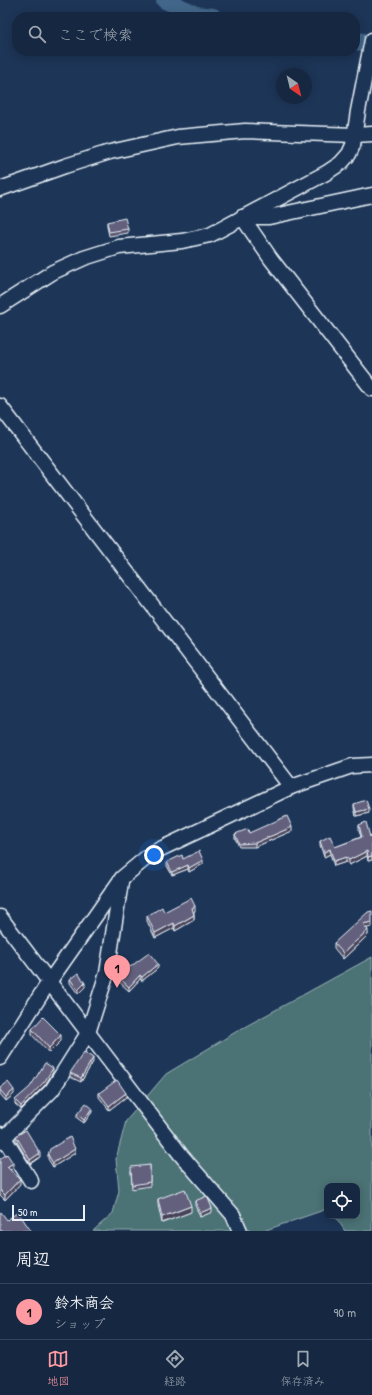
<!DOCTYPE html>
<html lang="ja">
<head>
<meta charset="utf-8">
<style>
	body { margin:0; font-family:"Patrick Hand","Klee One",sans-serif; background:#23344c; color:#f1f3f6 }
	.controls { position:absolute; right:12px; bottom:12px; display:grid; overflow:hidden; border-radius:8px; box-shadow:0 2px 10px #0003 }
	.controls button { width:36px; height:36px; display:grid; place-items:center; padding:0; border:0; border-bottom:1px solid #35445a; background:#162841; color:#f1f3f6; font:20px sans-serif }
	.compass { position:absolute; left:276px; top:68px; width:36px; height:36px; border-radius:50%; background:#162841; box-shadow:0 2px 10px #0003; rotate:145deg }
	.scale { position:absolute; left:12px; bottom:10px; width:73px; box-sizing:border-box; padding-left:4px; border:2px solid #e8f1f8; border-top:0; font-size:11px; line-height:14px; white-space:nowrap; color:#e8f1f8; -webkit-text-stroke:3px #1d3557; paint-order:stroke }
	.you { position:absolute; left:154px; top:855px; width:14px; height:14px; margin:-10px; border:3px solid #fff; border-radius:50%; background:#1a73e8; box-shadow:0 0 0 6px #1a73e833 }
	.badge { display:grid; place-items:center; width:26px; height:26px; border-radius:50%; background:#ff9aa2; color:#111; font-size:13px; font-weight:700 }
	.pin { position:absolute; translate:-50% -33px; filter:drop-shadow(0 1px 2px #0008) }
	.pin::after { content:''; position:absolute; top:21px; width:14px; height:12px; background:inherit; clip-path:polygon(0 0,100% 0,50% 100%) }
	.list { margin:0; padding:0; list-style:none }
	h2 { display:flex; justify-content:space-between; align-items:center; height:52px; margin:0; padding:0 16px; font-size:17px }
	h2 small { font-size:13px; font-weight:400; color:#9ea6b1 }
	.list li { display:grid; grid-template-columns:26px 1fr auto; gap:12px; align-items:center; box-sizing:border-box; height:56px; padding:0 16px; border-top:1px solid #35445a }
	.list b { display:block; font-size:15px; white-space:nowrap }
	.list p { margin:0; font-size:13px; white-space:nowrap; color:#9ea6b1 }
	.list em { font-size:13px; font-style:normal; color:#9ea6b1 }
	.icon { flex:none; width:22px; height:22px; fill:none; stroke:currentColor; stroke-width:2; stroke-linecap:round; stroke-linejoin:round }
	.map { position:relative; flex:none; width:372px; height:1231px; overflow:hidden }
	.search { position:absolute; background:#162841; box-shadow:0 2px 10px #0003; left:12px; right:12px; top:12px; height:44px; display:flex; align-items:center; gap:10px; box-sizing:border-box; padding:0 14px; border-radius:16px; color:#9ea6b1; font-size:15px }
	.sheet { height:108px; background:#162841 }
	nav { display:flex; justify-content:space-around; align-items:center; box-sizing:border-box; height:56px; border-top:1px solid #35445a; background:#162841; font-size:11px; color:#9ea6b1 }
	nav a { display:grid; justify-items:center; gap:2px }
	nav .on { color:#ff9aa2 }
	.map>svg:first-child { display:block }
	.green { fill:#4b7275; stroke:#9ab2b6 }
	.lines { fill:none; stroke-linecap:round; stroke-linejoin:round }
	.river { stroke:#426689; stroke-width:18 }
	.minor-casing { stroke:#e8f1f8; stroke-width:17 }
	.minor { stroke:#1d3557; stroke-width:14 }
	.wall { fill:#56536c; stroke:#e8f1f8 }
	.shaded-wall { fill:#464358; stroke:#e8f1f8 }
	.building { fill:#64607e; stroke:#e8f1f8 }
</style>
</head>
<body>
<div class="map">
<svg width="372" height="1231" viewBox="0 0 372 1231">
	<rect width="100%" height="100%" fill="#1d3557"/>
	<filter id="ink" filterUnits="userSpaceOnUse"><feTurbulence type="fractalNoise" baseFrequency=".025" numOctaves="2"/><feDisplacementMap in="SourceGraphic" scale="8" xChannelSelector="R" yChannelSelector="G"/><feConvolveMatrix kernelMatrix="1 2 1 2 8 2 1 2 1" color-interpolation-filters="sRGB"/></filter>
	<g filter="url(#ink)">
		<!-- green -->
		<path class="green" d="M372 957V1231H345L335 1216H357V1186H327V1209L263 1231H93L113 1213 119 1191 116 1159 126 1121 166 1074 239 1030Z"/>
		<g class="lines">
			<!-- river -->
			<g class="river">
				<path d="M165 0 196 15 213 17"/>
				<path d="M355 41 372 43"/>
			</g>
			<!-- minor casing -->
			<g class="minor-casing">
				<g id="minor">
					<path d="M0 189 65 166 110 152 178 137 245 131 355 135 372 134"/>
					<path d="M242 217 271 259 372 389"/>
					<path d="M243 217H269L372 195"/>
					<path d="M0 306 53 272 84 258 119 247 182 241 210 235 326 173 341 163 349 154 353 145 358 111 372 40"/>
					<path d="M0 406 291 787"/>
					<path d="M0 917 181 1155 233 1215 240 1231"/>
					<path d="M0 1058 49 982 122 878 152 853 291 787 352 766 372 765"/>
					<path d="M0 1134 4 1138 31 1181"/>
					<path d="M0 1142 52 1090 88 1033 107 973 121 882"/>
				</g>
			</g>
			<!-- minor -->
			<use href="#minor" class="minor"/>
		</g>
		<!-- wall -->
		<g class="wall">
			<path d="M107 222 128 229V233L109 236 107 226Z"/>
			<path d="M354 804 369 813 356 816 354 808Z"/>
			<path d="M359 825 370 837 372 836V860L368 861 367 856 349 865 346 862 334 866 330 854 324 857 320 845V841L335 847 361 837 359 830Z"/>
			<path d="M292 831 255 847H239L235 838V834Z"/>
			<path d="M183 859 203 864 189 872 188 869 172 875 167 866V862Z"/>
			<path d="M195 911 194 912V920L175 931 174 928 155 938 147 921V916L164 912Z"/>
			<path d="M367 928 368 935 343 959 334 948V943Z"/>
			<path d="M130 967 158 968 142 981 140 979 129 991 117 980V976Z"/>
			<path d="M70 979 85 987 78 994 70 983Z"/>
			<path d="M32 1029 61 1041 49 1053 32 1035Z"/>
			<path d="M93 1062 81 1082 70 1077V1073Z"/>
			<path d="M53 1072 45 1085 21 1109 15 1104V1100Z"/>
			<path d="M0 1088 14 1094 6 1101 0 1094Z"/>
			<path d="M99 1093 126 1097 109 1110 99 1097Z"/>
			<path d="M92 1112 84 1123 77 1118V1114Z"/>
			<path d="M16 1136 40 1157 30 1164 16 1140Z"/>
			<path d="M75 1153 53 1167 48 1159V1155Z"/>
			<path d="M0 1159 13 1168 10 1170 20 1184 5 1200 0 1195Z"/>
			<path d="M150 1165V1186L132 1189 131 1171Z"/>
			<path d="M158 1199 191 1212 162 1223 158 1205Z"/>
			<path d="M195 1201 212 1212 200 1217 195 1205Z"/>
		</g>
		<!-- shaded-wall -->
		<g class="shaded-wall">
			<path d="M369 809V813L356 816V812Z"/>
			<path d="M292 827V831L255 847V843Z"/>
			<path d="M330 849V854L324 857V852Z"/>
			<path d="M367 851V856L349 865V860Z"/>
			<path d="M372 856V860L368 861V857Z"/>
			<path d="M346 857V862L334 866V861Z"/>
			<path d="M203 860V864L189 872V868Z"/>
			<path d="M188 865V869L172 875V872Z"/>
			<path d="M195 906V911L192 913V908Z"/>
			<path d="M194 915V920L175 931V926Z"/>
			<path d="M372 922V927L363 929V924Z"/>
			<path d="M174 923V928L155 938V933Z"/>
			<path d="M368 930V935L343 959V953Z"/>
			<path d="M158 964V968L142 981V977Z"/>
			<path d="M140 975V979L129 991V987Z"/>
			<path d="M85 983V987L78 994V990Z"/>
			<path d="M61 1035V1041L49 1053V1048Z"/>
			<path d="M93 1058V1062L81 1082V1078Z"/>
			<path d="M53 1068V1072L45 1085 21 1109V1106Z"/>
			<path d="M14 1090V1094L6 1101V1097Z"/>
			<path d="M126 1093V1097L109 1110V1106Z"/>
			<path d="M92 1108V1112L84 1123V1120Z"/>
			<path d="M75 1149V1153L53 1167V1163Z"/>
			<path d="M40 1153V1157L30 1164V1160Z"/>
			<path d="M13 1163V1168L7 1172V1167Z"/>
			<path d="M20 1179V1184L5 1200V1195Z"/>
			<path d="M191 1206V1212L162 1223V1217Z"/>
			<path d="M212 1208V1212L200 1217V1213Z"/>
		</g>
		<!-- building -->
		<g class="building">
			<path d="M125 218 128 229 109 232 107 222Z"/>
			<path d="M366 800 369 809 356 812 354 804Z"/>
			<path d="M287 816 292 827 255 843 239 844 235 834 248 829 249 833Z"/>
			<path d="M366 822 370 837 372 836V856L368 857 367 851 349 860 346 857 334 861 330 849 324 852 320 841 330 836 335 847 362 837 359 825Z"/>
			<path d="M199 851 203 860 189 868 188 865 172 872 167 862 182 855 183 859Z"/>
			<path d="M191 898 195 906 192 908 194 915 175 926 174 923 155 933 147 916 162 907 164 912Z"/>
			<path d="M372 911V922L363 924 368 930 343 953 334 943 368 912Z"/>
			<path d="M149 953 158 964 142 977 140 975 129 987 117 976 128 964 130 967Z"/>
			<path d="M78 973 85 983 78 990 70 979Z"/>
			<path d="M43 1017 61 1035 49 1048 32 1029Z"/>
			<path d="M84 1052 93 1058 81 1078 70 1073Z"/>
			<path d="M45 1063 53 1068 45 1081 21 1106 15 1100 30 1087Z"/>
			<path d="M117 1080 126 1093 109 1106 99 1093Z"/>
			<path d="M8 1082 14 1090 6 1097 0 1090V1088Z"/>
			<path d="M86 1103 92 1108 84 1120 77 1114Z"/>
			<path d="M26 1130 40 1153 30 1160 16 1136Z"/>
			<path d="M70 1137 75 1149 53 1163 48 1155 50 1149Z"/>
			<path d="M7 1154 13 1163 7 1167 20 1179 5 1195 0 1190V1159Z"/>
			<path d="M150 1165V1182L132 1185 131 1167Z"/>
			<path d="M185 1189 191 1206 162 1217 158 1199Z"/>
			<path d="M207 1196 212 1208 200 1213 195 1201Z"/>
			<path d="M1 1212 7 1220 18 1212 31 1231H0V1213Z"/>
		</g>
	</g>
</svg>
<div class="controls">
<button><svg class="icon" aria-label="locate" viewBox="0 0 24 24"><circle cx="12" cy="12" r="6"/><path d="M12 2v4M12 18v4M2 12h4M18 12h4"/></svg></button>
</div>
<svg class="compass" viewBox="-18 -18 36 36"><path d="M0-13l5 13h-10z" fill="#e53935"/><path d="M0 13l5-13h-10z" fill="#9ea6b1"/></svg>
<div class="scale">50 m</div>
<div class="you"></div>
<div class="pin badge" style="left:117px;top:988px">1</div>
<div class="search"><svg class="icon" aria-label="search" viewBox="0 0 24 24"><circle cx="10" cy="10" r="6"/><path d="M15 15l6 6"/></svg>ここで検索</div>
</div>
<section class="sheet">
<h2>周辺<small></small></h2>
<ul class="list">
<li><span class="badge">1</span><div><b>鈴木商会</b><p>ショップ</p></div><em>90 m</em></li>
</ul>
</section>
<nav>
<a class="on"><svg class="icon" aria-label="map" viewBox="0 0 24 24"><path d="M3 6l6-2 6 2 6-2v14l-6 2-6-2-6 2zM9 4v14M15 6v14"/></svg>地図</a>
<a><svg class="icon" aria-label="directions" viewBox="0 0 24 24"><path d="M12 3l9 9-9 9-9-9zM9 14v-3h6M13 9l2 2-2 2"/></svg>経路</a>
<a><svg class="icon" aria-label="saved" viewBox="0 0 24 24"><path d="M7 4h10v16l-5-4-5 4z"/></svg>保存済み</a>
</nav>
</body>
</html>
